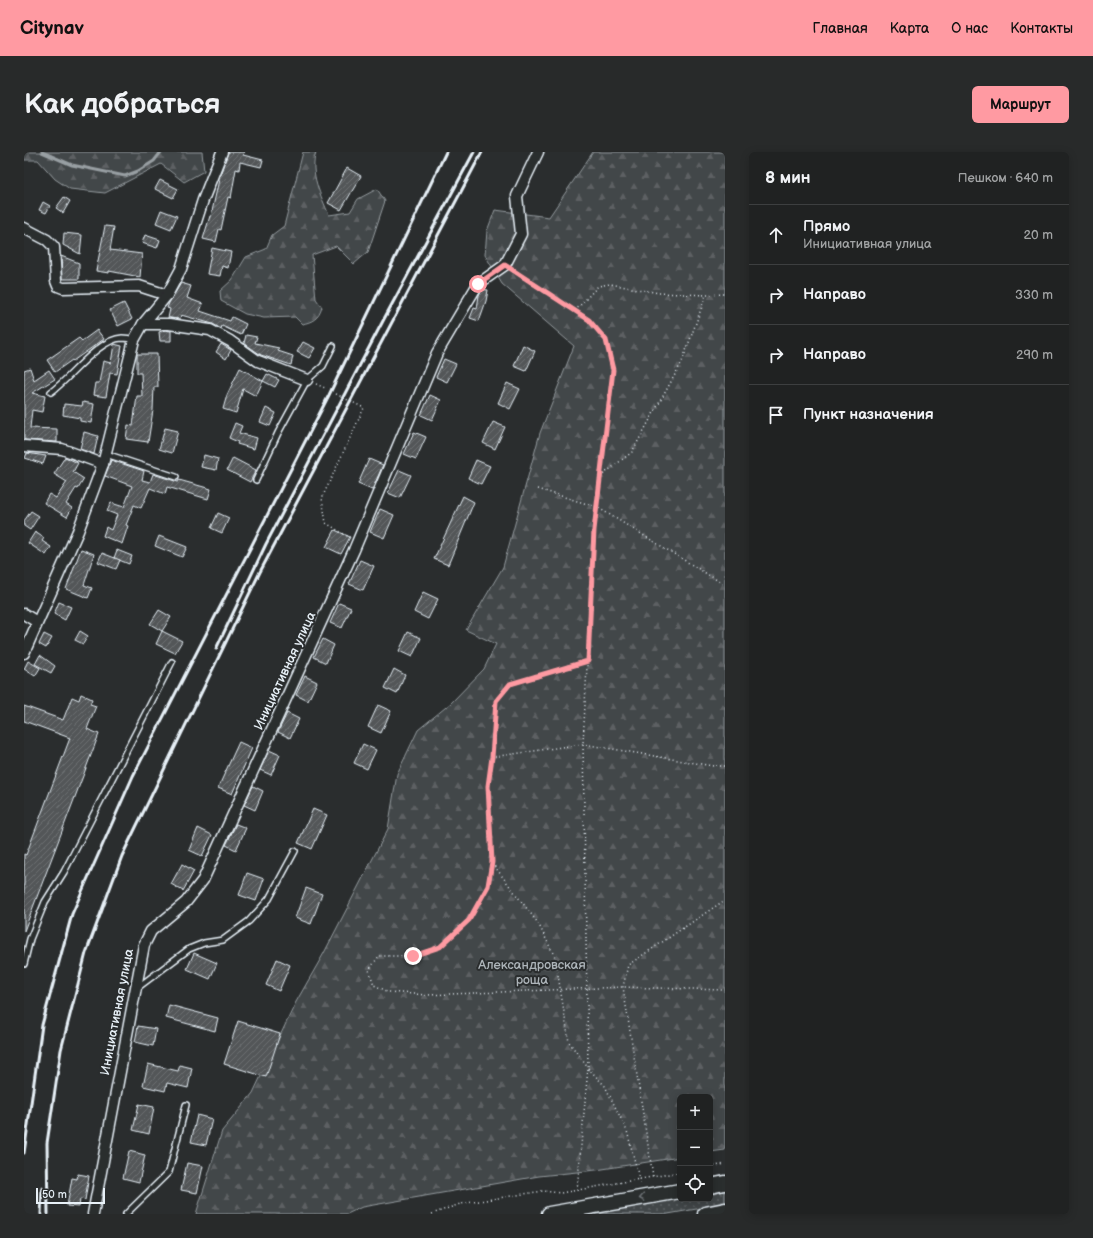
<!DOCTYPE html>
<html lang="ru">
<head>
<meta charset="utf-8">
<style>
	body { margin:0; font-family:"Balsamiq Sans",sans-serif; background:#282a2a; color:#f1f3f6 }
	.controls { position:absolute; right:12px; bottom:12px; display:grid; overflow:hidden; border-radius:6px; box-shadow:0 2px 10px #0003 }
	.controls button { width:36px; height:36px; display:grid; place-items:center; padding:0; border:0; border-bottom:1px solid #3d3f40; background:#202222; color:#f1f3f6; font:20px sans-serif }
	.scale { position:absolute; left:12px; bottom:10px; width:69px; box-sizing:border-box; padding-left:4px; border:2px solid #e8f1f8; border-top:0; font-size:11px; line-height:14px; white-space:nowrap; color:#e8f1f8; -webkit-text-stroke:3px #2a2d2e; paint-order:stroke }
	.stop { position:absolute; width:12px; height:12px; margin:-9px; border:3px solid #ff9aa2; border-radius:50%; background:#fff }
	.stop.end { background:#ff9aa2; border-color:#fff; box-shadow:0 1px 4px #0008 }
	.list { margin:0; padding:0; list-style:none }
	h2 { display:flex; justify-content:space-between; align-items:center; height:52px; margin:0; padding:0 16px; font-size:17px }
	h2 small { font-size:13px; font-weight:400; color:#a2a4a5 }
	.list li { display:grid; grid-template-columns:26px 1fr auto; gap:12px; align-items:center; box-sizing:border-box; height:60px; padding:0 16px; border-top:1px solid #3d3f40 }
	.list b { display:block; font-size:15px; white-space:nowrap }
	.list p { margin:0; font-size:13px; white-space:nowrap; color:#a2a4a5 }
	.list em { font-size:13px; font-style:normal; color:#a2a4a5 }
	.icon { flex:none; width:22px; height:22px; fill:none; stroke:currentColor; stroke-width:2; stroke-linecap:round; stroke-linejoin:round }
	.map { position:relative; flex:none; width:701px; height:1062px; overflow:hidden; border-radius:6px }
	header { display:flex; align-items:center; gap:24px; box-sizing:border-box; height:56px; padding:0 20px; background:#ff9aa2; color:#111 }
	header strong { font-size:19px }
	nav { display:flex; gap:22px; margin-inline-start:auto; font-size:14px }
	.intro { display:flex; align-items:center; justify-content:space-between; box-sizing:border-box; height:96px; padding:0 24px }
	h1 { margin:0; font-size:28px }
	.button { padding:10px 18px; border-radius:6px; background:#ff9aa2; color:#111; font-size:14px; font-weight:700 }
	main { display:flex; gap:24px; padding:0 24px }
	aside { flex:1; background:#202222; border-radius:6px; box-shadow:0 2px 10px #0003 }
	.map>svg:first-child { display:block }
	.grass { fill:url(#grass-dots); stroke:#959ca0 }
	.forest { fill:url(#forest-firs); stroke:#959ca0 }
	.lines { fill:none; stroke-linecap:round; stroke-linejoin:round }
	.stream { stroke:#989fa3; stroke-width:3 }
	.building { fill:url(#building-hatch); stroke:#e8f1f8 }
	.service-casing { stroke:#e8f1f8; stroke-width:8 }
	.minor-casing { stroke:#e8f1f8; stroke-width:13 }
	.secondary-casing { stroke:#e8f1f8; stroke-width:17 }
	.path { stroke:#e8f1f8; stroke-width:1.5; stroke-dasharray:1 3; stroke-linecap:butt }
	.service { stroke:#2a2d2e; stroke-width:5 }
	.minor { stroke:#2a2d2e; stroke-width:10 }
	.secondary { stroke:#2a2d2e; stroke-width:14 }
	.rail { stroke:#e8f1f8; stroke-width:3 }
	.oneway { stroke:#6c7275 }
	.route { stroke:#ff9aa2; stroke-width:5 }
	.labels { text-anchor:middle; dominant-baseline:central; stroke-width:4; stroke-linejoin:round; paint-order:stroke }
	.street-label { font-size:13px; fill:#e8f1f8; stroke:#2a2d2e }
	.park-label { font-size:13px; fill:#aeb5ba; stroke:#2a2d2e }
</style>
</head>
<body>
<header>
<strong>Citynav</strong>
<nav><a>Главная</a><a>Карта</a><a>О нас</a><a>Контакты</a></nav>
</header>
<div class="intro"><h1>Как добраться</h1><a class="button">Маршрут</a></div>
<main>
<div class="map">
<svg width="701" height="1062" viewBox="0 0 701 1062">
	<defs>
		<pattern id="grass-dots" width="8" height="8" patternUnits="userSpaceOnUse"><rect width="8" height="8" fill="#424648"/><path d="M2 2h.1M6 6h.1" fill="none" stroke="#5d6163" stroke-width="1.8" stroke-linecap="round"/></pattern>
		<pattern id="forest-firs" width="22" height="20" patternUnits="userSpaceOnUse"><rect width="22" height="20" fill="#424648"/><path d="M5 1l3.5 6h-7zM16 11l3.5 6h-7z" fill="#5d6163"/></pattern>
		<pattern id="building-hatch" width="6" height="6" patternUnits="userSpaceOnUse"><rect width="6" height="6" fill="#535759"/><path d="M-1 1l2-2M0 6l6-6M5 7l2-2" fill="none" stroke="#6c7072"/></pattern>
	</defs>
	<rect width="100%" height="100%" fill="#2a2d2e"/>
	<filter id="ink" filterUnits="userSpaceOnUse"><feTurbulence type="fractalNoise" baseFrequency=".025" numOctaves="2"/><feDisplacementMap in="SourceGraphic" scale="8" xChannelSelector="R" yChannelSelector="G"/><feConvolveMatrix kernelMatrix="1 2 1 2 8 2 1 2 1" color-interpolation-filters="sRGB"/></filter>
	<g filter="url(#ink)">
		<!-- grass -->
		<path class="grass" d="M701 1035V1052L644 1062H545L656 1043V1047H686V1037Z"/>
		<!-- forest -->
		<g class="forest">
			<path d="M0 0H178L180 19 160 30 137 12 81 41 46 37 31 27 14 8H0Z"/>
			<path d="M279 0H292C285 21 297 44 305 63L326 60 334 47 353 37 361 49 344 100 330 112 312 94 288 103 292 147 298 155C295 167 288 170 278 172L271 165 240 166 221 162 197 149 196 139 208 128 222 105 242 97 248 83 260 74Z"/>
			<path d="M569 0H701V998L686 1000V945H656V1005L572 1018 515 1024 338 1055 323 1062H172L198 979 229 941 272 850 300 801 364 677 373 622 394 578 427 551 460 517 472 492 442 478 479 415 516 281 550 194 478 132 461 103 463 79 471 58 525 65Z"/>
		</g>
		<g class="lines">
			<!-- stream -->
			<path class="stream" d="M18 0 48 13 101 24 114 19 130 9 137 0"/>
		</g>
		<!-- building -->
		<g class="building">
			<path d="M204 0H220L219 3 239 8 237 15 216 10 215 18 212 17 207 46 204 45 197 78 195 77 192 90 179 87 186 64H187L196 23Z"/>
			<path d="M323 16 337 24 317 58 304 51Z"/>
			<path d="M136 28 154 37 149 46 131 37Z"/>
			<path d="M40 45 46 49 39 61 32 56Z"/>
			<path d="M19 50 26 54 22 61 15 58Z"/>
			<path d="M137 58 153 64 147 77 132 71Z"/>
			<path d="M81 74 90 75 86 98 118 102 116 125 85 119V121L72 119Z"/>
			<path d="M40 81 58 83 56 102 39 93Z"/>
			<path d="M121 83 136 88 133 96 118 91Z"/>
			<path d="M188 96 207 100 204 116 198 114 196 124 183 122Z"/>
			<path d="M37 104 55 111V127H38Z"/>
			<path d="M157 131 167 134 163 146 179 152 176 159 206 169 208 165 222 172 217 183 198 174 197 177 189 172 157 163 156 167 144 166 146 157 143 156 145 151Z"/>
			<path d="M458 137 464 138 462 149 455 169 446 166 450 156 453 157 455 143Z"/>
			<path d="M100 151 108 167 94 174 86 158Z"/>
			<path d="M73 178 80 187 49 209 48 208 31 220 23 208 55 186 58 189Z"/>
			<path d="M141 178 147 179V189H136L135 180Z"/>
			<path d="M222 183 233 185 231 191 255 196 254 199 269 204 267 213 237 203 220 191Z"/>
			<path d="M279 190 291 196 285 206 273 200Z"/>
			<path d="M90 192 98 194 93 222 86 221 82 245 69 243 71 231H75L79 209 87 211Z"/>
			<path d="M197 192 207 198 202 207 192 200Z"/>
			<path d="M499 193 511 199 502 219 490 214Z"/>
			<path d="M113 202H133L134 235H130L129 258 124 290 102 287 104 273 109 274 113 244H118L117 221H113Z"/>
			<path d="M420 207 432 212 423 230 412 225Z"/>
			<path d="M6 216 10 228 25 218 31 227 8 241 21 244 18 260 8 258 6 276 33 277V290L0 288V218Z"/>
			<path d="M216 216 239 229 232 244 219 237 212 261 199 257 203 243Z"/>
			<path d="M243 222 255 228 251 235 239 229Z"/>
			<path d="M483 231 496 237 486 257 474 251Z"/>
			<path d="M406 243 417 248 408 268 397 263Z"/>
			<path d="M59 250 70 252 67 271 56 269V266L39 263 40 252 58 254Z"/>
			<path d="M242 256 252 261 246 274 236 270Z"/>
			<path d="M469 270 481 275 471 297 459 291Z"/>
			<path d="M211 271 218 274 215 281 233 286 230 297 213 292 214 290 205 286Z"/>
			<path d="M141 276 154 279 148 301 135 297Z"/>
			<path d="M60 280 74 284 70 302 56 297Z"/>
			<path d="M390 280 402 285 392 307 380 302Z"/>
			<path d="M3 301 22 304 19 312 1 306Z"/>
			<path d="M180 303 194 307 192 318 177 315Z"/>
			<path d="M41 305 54 311 49 320 60 327 54 337 52 336 42 352 48 356 43 365 20 351 25 342 32 346 43 330 30 322Z"/>
			<path d="M209 306 232 318 226 330 203 318Z"/>
			<path d="M345 307 359 313 348 338 334 332Z"/>
			<path d="M87 308 120 319 118 328 126 330 129 322 154 330 155 328 187 337 184 347 143 335 141 342 126 336 117 356 110 353 102 373 104 374 98 392 79 384 82 375 87 378 93 363 83 359 87 351 100 355 108 334 81 324Z"/>
			<path d="M452 308 466 314 457 332 444 326Z"/>
			<path d="M375 318 387 323 376 346 364 341Z"/>
			<path d="M439 344 450 350 424 413 410 407Z"/>
			<path d="M356 357 370 363 360 386 346 380Z"/>
			<path d="M7 359 15 364 6 378 0 374V369Z"/>
			<path d="M194 361 205 366 198 381 187 376Z"/>
			<path d="M311 378 326 385 317 402 302 395Z"/>
			<path d="M11 380 20 386 18 389 27 395 22 403 4 391Z"/>
			<path d="M135 384 163 395 158 405 131 394Z"/>
			<path d="M57 397 70 402 60 433 68 436 64 446 42 437Z"/>
			<path d="M93 398 108 404 105 412 90 406Z"/>
			<path d="M78 401 96 408 92 417 74 410Z"/>
			<path d="M336 408 350 414 339 438 325 432Z"/>
			<path d="M399 440 414 447 404 467 390 460Z"/>
			<path d="M35 450 47 455 41 468 30 462Z"/>
			<path d="M315 451 327 456 318 476 306 471Z"/>
			<path d="M135 458 147 465 138 479 126 472Z"/>
			<path d="M56 479 64 484 59 492 51 488Z"/>
			<path d="M138 479 158 489 151 501 132 492Z"/>
			<path d="M384 480 397 486 388 505 375 499Z"/>
			<path d="M20 482 28 486 22 496 15 492Z"/>
			<path d="M299 487 310 493 302 511 290 505Z"/>
			<path d="M16 503 31 514 27 521 11 512Z"/>
			<path d="M4 509 16 516 11 524 0 517Z"/>
			<path d="M370 517 381 523 373 542 361 536Z"/>
			<path d="M281 524 293 530 284 549 272 543Z"/>
			<path d="M57 542 68 547 66 552 72 554 63 577 75 582 0 779V702L2 703 46 586 0 569V554L39 568 48 545 55 548Z"/>
			<path d="M354 553 367 559 357 581 344 575Z"/>
			<path d="M263 561 275 567 266 586 254 580Z"/>
			<path d="M215 590 228 596 208 642 194 636Z"/>
			<path d="M339 592 352 598 343 617 330 611Z"/>
			<path d="M245 598 256 603 247 623 236 618Z"/>
			<path d="M229 634 239 639 231 658 220 653Z"/>
			<path d="M289 657 303 663 288 697 274 691Z"/>
			<path d="M212 672 222 676 212 698 202 693Z"/>
			<path d="M174 676 188 683 178 704 165 698Z"/>
			<path d="M158 712 170 719 159 739 147 732Z"/>
			<path d="M223 721 240 727 232 749 215 743Z"/>
			<path d="M282 736 298 742 287 772 271 766Z"/>
			<path d="M170 801 193 811 186 827 163 817Z"/>
			<path d="M253 807 266 813 255 839 242 833Z"/>
			<path d="M145 853 194 866 191 879 142 866Z"/>
			<path d="M214 869 256 882 242 925 200 912Z"/>
			<path d="M114 874 132 877 129 894 111 890Z"/>
			<path d="M124 912 154 919 156 913 168 916 164 936 143 931 141 939 119 934Z"/>
			<path d="M115 952 130 955 125 982 109 978Z"/>
			<path d="M173 963 188 967 182 993 167 990Z"/>
			<path d="M105 999 121 1003 115 1030 99 1026Z"/>
			<path d="M163 1011 179 1014 173 1041 157 1038Z"/>
			<path d="M54 1022 65 1024 61 1048 56 1047 55 1055 43 1054 48 1026 53 1027Z"/>
		</g>
		<g class="lines">
			<!-- service casing -->
			<g class="service-casing">
				<g id="service">
					<path d="M27 240C46 227 74 187 98 186 102 186 107 187 110 188"/>
					<path d="M82 302 152 325"/>
					<path d="M232 328 254 281 283 228 299 214 309 194"/>
					<path d="M0 812 6 787 21 750 40 720 148 510"/>
					<path d="M113 836 165 797 180 791 199 788 225 769 245 747 271 699"/>
					<path d="M102 1062 145 1020 162 953"/>
				</g>
			</g>
			<!-- minor casing -->
			<g class="minor-casing">
				<g id="minor">
					<path d="M0 76 23 88 30 95 32 129 34 134 39 136 115 134 143 143"/>
					<path d="M119 172H145L186 178 206 189 234 209 283 228"/>
					<path d="M0 294 38 297 79 312"/>
					<path d="M0 462 13 470"/>
					<path d="M0 501 54 379 79 312 110 188 119 172 143 143 157 117 179 48 198 0"/>
					<path d="M69 1062 120 793 127 779 162 750 179 728 330 398 413 201 454 132 481 113 497 82 493 44 514 0"/>
				</g>
			</g>
			<!-- secondary casing -->
			<g class="secondary-casing">
				<g id="secondary">
					<path d="M686 1034 701 1031"/>
					<path d="M525 1062 656 1039"/>
					<path d="M681 1062 701 1058"/>
				</g>
			</g>
			<!-- path -->
			<g class="path">
				<path d="M489 119 565 168 582 188 589 218 570 378 559 592 564 916 553 1038"/>
				<path d="M551 159 574 134 586 132 635 141 682 143 701 142"/>
				<path d="M292 232 301 236"/>
				<path d="M312 242 340 256 298 346 302 371 325 385"/>
				<path d="M576 325 608 300 658 210 682 143"/>
				<path d="M514 337 573 355 701 433"/>
				<path d="M468 605 472 549 487 532 564 509"/>
				<path d="M701 614H689L559 592 468 605 464 634 467 711 464 734 445 768 416 795 389 804H355L345 818 350 833 365 840 402 843 599 835 701 838"/>
				<path d="M468 711 514 771 531 805 545 890 564 916 581 934 603 979 617 1034"/>
				<path d="M686 1015 701 1012"/>
				<path d="M629 1025 599 835 604 813 701 748"/>
				<path d="M408 1062 436 1052 519 1039 537 1041 656 1020"/>
			</g>
			<!-- service -->
			<use href="#service" class="service"/>
			<!-- minor -->
			<use href="#minor" class="minor"/>
			<!-- secondary -->
			<use href="#secondary" class="secondary"/>
			<!-- rail -->
			<g class="rail">
				<path d="M192 497 242 392 360 167 450 0"/>
				<path d="M0 1001 18 873 48 762 109 624 305 243 422 0"/>
				<path d="M17 1062 18 1036"/>
				<path d="M24 1062 23 991 37 898 62 801 98 704 236 420 458 0"/>
			</g>
		</g>
		<!-- one-way arrows -->
		<defs><path id="oneway-chevron" d="M-2-3.5L2.5 0L-2 3.5" fill="none" stroke-width="1.6" stroke-linecap="round" stroke-linejoin="round"/></defs>
		<use class="oneway" href="#oneway-chevron" transform="translate(618 1046) rotate(170)"/>
	</g>
	<g class="lines" filter="url(#ink)">
		<!-- route -->
		<path class="route" d="M389 804 416 795 445 768 464 734 468 710 464 634 468 605 472 549 486 532 564 509 570 378 589 218 582 188 565 168 481 113 454 132"/>
	</g>
	<g class="labels">
		<!-- street labels -->
		<g class="street-label">
			<text transform="translate(261 519) rotate(-65)">Инициативная улица</text>
			<text transform="translate(93 860) rotate(-79)">Инициативная улица</text>
		</g>
		<!-- park labels -->
		<g class="park-label">
			<text x="508" y="813">Александровская<tspan x="508" dy="15">роща</tspan></text>
		</g>
	</g>
</svg>
<div class="controls">
<button>+</button>
<button>−</button>
<button><svg class="icon" aria-label="locate" viewBox="0 0 24 24"><circle cx="12" cy="12" r="6"/><path d="M12 2v4M12 18v4M2 12h4M18 12h4"/></svg></button>
</div>
<div class="scale">50 m</div>
<div class="stop" style="left:454px;top:132px"></div>
<div class="stop end" style="left:389px;top:804px"></div>
</div>
<aside>
<h2>8 мин<small>Пешком · 640 m</small></h2>
<ul class="list">
<li><svg class="icon" aria-label="ahead" viewBox="0 0 24 24"><path d="M12 20V5M6 11l6-6 6 6"/></svg><div><b>Прямо</b><p>Инициативная улица</p></div><em>20 m</em></li>
<li><svg class="icon" aria-label="right" viewBox="0 0 24 24"><path d="M7 20v-9h11M14 6l5 5-5 5"/></svg><div><b>Направо</b></div><em>330 m</em></li>
<li><svg class="icon" aria-label="right" viewBox="0 0 24 24"><path d="M7 20v-9h11M14 6l5 5-5 5"/></svg><div><b>Направо</b></div><em>290 m</em></li>
<li><svg class="icon" aria-label="arrive" viewBox="0 0 24 24"><path d="M6 21V4h12l-3 4 3 4H6"/></svg><div><b>Пункт назначения</b></div></li>
</ul>
</aside>
</main>
</body>
</html>
